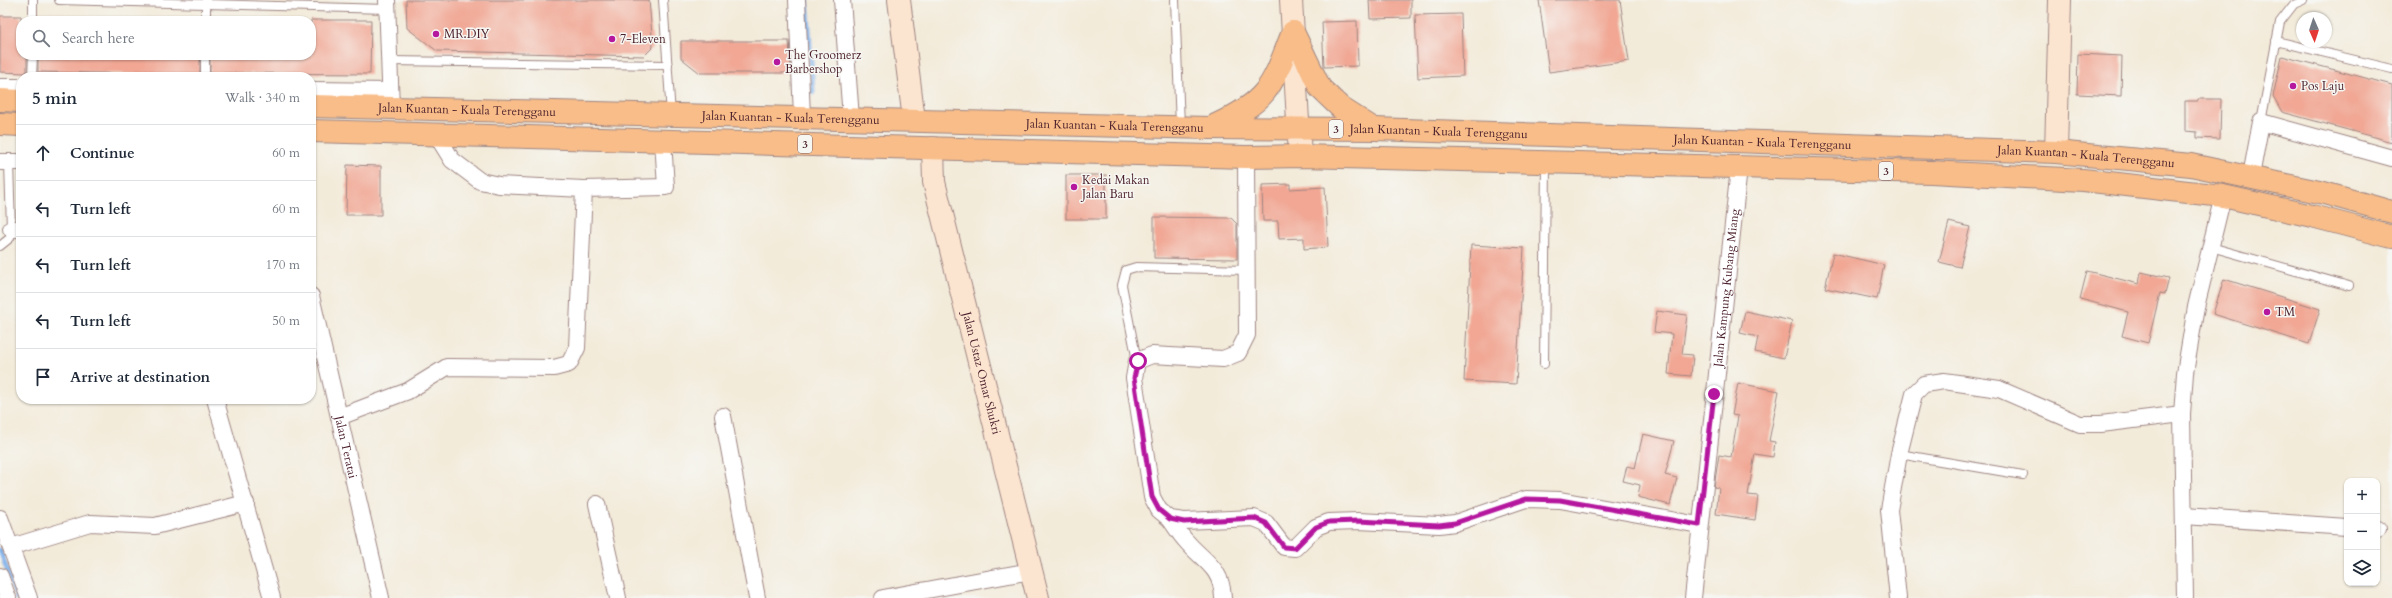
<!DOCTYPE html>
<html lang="en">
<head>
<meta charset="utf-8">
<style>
	body { margin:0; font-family:Cardo,serif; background:#f2f2f3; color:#1f2937 }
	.controls { position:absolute; right:12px; bottom:12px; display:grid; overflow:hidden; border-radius:8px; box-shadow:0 1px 3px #0004 }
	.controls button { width:36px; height:36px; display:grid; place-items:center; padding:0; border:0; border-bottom:1px solid #e0e1e3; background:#fff; color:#1f2937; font:20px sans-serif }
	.compass { position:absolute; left:2296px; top:12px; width:36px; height:36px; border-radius:50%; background:#fff; box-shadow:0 1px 3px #0004; rotate:177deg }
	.stop { position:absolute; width:12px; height:12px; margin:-9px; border:3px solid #b5179e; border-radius:50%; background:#fff }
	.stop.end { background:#b5179e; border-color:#fff; box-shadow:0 1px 4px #0008 }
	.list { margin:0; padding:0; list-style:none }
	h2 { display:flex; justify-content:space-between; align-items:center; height:52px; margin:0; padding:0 16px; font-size:17px }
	h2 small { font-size:13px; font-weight:400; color:#747a83 }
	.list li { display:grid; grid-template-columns:26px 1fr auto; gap:12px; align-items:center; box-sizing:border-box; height:56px; padding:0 16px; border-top:1px solid #e0e1e3 }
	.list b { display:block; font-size:15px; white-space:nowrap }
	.list em { font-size:13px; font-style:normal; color:#747a83 }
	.icon { flex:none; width:22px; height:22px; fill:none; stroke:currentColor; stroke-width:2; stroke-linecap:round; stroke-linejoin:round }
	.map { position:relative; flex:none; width:2392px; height:598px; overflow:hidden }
	.search { position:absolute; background:#fff; box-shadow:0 1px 3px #0004; left:16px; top:16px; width:300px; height:44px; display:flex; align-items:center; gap:10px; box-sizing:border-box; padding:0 14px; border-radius:16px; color:#747a83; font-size:15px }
	.panel { position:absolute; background:#fff; box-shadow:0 1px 3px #0004; left:16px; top:72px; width:300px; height:332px; border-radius:16px }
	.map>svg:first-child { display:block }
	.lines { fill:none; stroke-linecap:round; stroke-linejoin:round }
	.stream { stroke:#7eb1eb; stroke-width:5 }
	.building { fill:#f1a794 }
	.lane-casing { stroke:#9e8582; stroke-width:10 }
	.street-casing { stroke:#9e8582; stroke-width:18 }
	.secondary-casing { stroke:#9e8582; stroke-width:24 }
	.highway-casing { stroke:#9e8582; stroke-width:24 }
	.lane { stroke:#fff; stroke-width:8 }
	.street { stroke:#fff; stroke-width:16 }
	.secondary { stroke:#fce5d0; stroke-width:22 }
	.highway { stroke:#f8bd89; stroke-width:22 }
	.route { stroke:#b5179e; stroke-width:5 }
	.poi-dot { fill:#b5179e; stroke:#f6f6f2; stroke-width:1.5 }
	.labels { text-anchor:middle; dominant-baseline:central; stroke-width:3; stroke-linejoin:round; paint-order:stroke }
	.shield { fill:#f6f6f2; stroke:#7e6067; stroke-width:1 }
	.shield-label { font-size:11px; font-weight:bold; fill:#4a1f2b }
	.poi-label { font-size:12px; fill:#4a1f2b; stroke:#f6f6f2; text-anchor:start }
	.street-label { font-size:12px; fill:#4a1f2b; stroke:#f6f6f2 }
</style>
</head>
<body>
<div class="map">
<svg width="2392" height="598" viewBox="0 0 2392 598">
	<rect width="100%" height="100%" fill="#f6f6f2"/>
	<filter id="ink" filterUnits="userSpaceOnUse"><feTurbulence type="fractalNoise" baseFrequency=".025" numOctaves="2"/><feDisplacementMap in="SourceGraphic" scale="8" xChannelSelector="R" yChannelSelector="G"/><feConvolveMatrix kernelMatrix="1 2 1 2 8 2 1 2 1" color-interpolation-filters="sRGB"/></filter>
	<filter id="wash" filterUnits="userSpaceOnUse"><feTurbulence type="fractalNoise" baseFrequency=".012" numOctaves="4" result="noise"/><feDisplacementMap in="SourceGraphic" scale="16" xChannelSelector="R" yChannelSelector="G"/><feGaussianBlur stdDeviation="0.9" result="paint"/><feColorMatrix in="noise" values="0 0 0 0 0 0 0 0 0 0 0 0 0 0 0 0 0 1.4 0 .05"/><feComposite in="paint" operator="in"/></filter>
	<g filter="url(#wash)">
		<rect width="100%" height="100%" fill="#f3ebda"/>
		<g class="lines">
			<!-- stream -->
			<g class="stream">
				<path d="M807 0 813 92"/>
				<path d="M0 550 17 598"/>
			</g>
		</g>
		<g id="blocks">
			<!-- building -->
			<g class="building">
				<path d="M406 0H649L653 47 644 56 437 51 407 28Z"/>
				<path d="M1369 0H1411V18L1370 19Z"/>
				<path d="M1539 0H1620L1629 61 1549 72Z"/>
				<path d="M1461 14 1463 76 1418 78 1415 15Z"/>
				<path d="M0 16H21V55H27V71L24 73 0 72Z"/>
				<path d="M311 20H371L370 74 210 73V55H311Z"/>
				<path d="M1357 21 1358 66 1324 67 1322 22Z"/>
				<path d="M681 41H789L791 73H700L681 58Z"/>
				<path d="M2078 54 2122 56 2121 96 2077 94Z"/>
				<path d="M38 55H200V75L38 72Z"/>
				<path d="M2282 56 2392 85V142L2282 112 2273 96Z"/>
				<path d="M2198 99H2221L2220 139 2197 138V132L2185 131V101H2198Z"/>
				<path d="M347 165 381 166V215H346Z"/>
				<rect x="1066" y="175" width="40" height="44"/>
				<path d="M1290 184V189L1325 187 1328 247 1304 249V238L1279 239 1278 221H1263L1262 185Z"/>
				<path d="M1154 217 1231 218 1237 224V259L1154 258Z"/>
				<path d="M1949 222 1970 227 1960 267 1939 262Z"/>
				<path d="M1471 245 1524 248 1516 384 1464 381Z"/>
				<path d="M1833 253 1884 265 1877 299 1825 288Z"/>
				<path d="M2087 271 2139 284 2141 272 2169 278 2165 294 2160 293 2148 343 2122 336 2128 312 2080 299Z"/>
				<path d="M2224 279 2320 309 2309 344 2213 314Z"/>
				<path d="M1657 311 1687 315 1682 354 1693 355 1691 376 1668 374 1672 334 1654 332Z"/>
				<path d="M1745 311 1792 321 1784 358 1755 352 1758 337 1740 333Z"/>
				<path d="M1738 383 1779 391 1769 441 1775 442 1773 457 1755 454 1748 495 1758 496 1755 520 1716 514 1719 488 1714 487 1719 455 1731 457 1738 416 1732 415Z"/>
				<path d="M1643 434 1674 441 1665 475 1677 478 1670 505 1638 497 1640 485 1623 481 1627 466 1635 468Z"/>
			</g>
		</g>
	</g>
	<g filter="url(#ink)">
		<use href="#blocks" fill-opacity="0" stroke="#9e8582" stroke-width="1"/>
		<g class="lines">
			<!-- lane casing -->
			<g class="lane-casing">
				<g id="lane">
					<path d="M59 0 387 9"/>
					<path d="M663 0 671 115"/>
					<path d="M1175 0 1180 126"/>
					<path d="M33 21V0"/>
					<path d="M206 21V0"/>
					<path d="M2276 41 2392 69"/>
					<path d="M389 61 668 65"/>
					<path d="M32 77 33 55"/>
					<path d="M205 77V55"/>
					<path d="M2261 122 2280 22 2294 4 2303 0"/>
					<path d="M0 246 10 238 11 229 9 162"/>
					<path d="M2211 247 2349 286"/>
					<path d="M1137 361 1122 285 1126 270 1136 267 1246 270"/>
					<path d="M1544 364 1546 163"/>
					<path d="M1899 454 2023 475"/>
				</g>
			</g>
			<!-- street casing -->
			<g class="street-casing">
				<g id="street">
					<path d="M387 0 391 108"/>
					<path d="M797 0 802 116"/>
					<path d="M842 0 851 118"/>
					<path d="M0 87H21"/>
					<path d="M311 90 390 91"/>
					<path d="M436 134 452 160 480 181 499 185 584 189 666 187 663 141"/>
					<path d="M1246 157 1247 335 1238 353 1223 359 1152 355 1137 361 1134 378 1152 497 1159 510 1170 519 1184 521 1254 518 1266 523 1284 547 1295 548 1316 527 1329 522 1358 521 1439 525 1455 523 1526 499 1560 500 1699 525"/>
					<path d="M0 162H21"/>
					<path d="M2251 176 2261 122 2392 158"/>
					<path d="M11 229H21"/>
					<path id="s1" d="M311 296 381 598"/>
					<path d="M215 399 272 598"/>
					<path d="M723 416 757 598"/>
					<path d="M339 417 408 391 447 367 554 368 569 364 577 348 584 189"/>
					<path d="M597 504 618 598"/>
					<path d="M2184 516 2347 527"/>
					<path d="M0 518 29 598"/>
					<path d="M1170 519C1175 526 1180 535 1187 542 1203 561 1222 567 1223 598"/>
					<path d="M2377 529H2378"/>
					<path d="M11 547 90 523 155 526 246 503"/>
					<path d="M0 576 8 598"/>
					<path d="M883 598 1031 571"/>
					<path id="s2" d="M1693 598 1739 168"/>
					<path d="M1898 598 1889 510 1899 454 1914 394 1924 384 1944 381 1999 389 2080 424H2101L2182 414"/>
					<path d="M2185 598 2182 414 2185 373 2196 307 2223 196"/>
				</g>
			</g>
			<!-- secondary casing -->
			<g class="secondary-casing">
				<g id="secondary">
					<path d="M899 0 914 120"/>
					<path d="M1291 0 1300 156"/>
					<path id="s3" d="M933 148 934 182 1038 598"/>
					<path d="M2056 152 2060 0"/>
				</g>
			</g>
			<!-- highway casing -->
			<g class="highway-casing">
				<g id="highway">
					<path d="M1293 32 1320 88 1341 108 1374 129"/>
					<path d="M0 100 21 101"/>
					<path id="s4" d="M311 106 1210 128 1374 129 2056 152 2191 165 2324 193 2392 212"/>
					<path d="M0 124 21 125"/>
					<path d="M1216 125C1270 100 1272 85 1293 32"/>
					<path d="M311 131 1246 157 1300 156 1931 172 2083 180 2223 196 2312 216 2392 237"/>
				</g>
			</g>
			<!-- lane -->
			<use href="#lane" class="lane"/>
			<!-- street -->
			<use href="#street" class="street"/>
			<!-- secondary -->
			<use href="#secondary" class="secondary"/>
			<!-- highway -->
			<use href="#highway" class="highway"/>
		</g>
	</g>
	<g class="lines" filter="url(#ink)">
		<!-- route -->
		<path class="route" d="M1138 361 1134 378 1152 497 1159 510 1170 519 1184 522 1254 518 1266 523 1284 547 1295 548 1316 527 1329 522 1358 521 1439 525 1455 523 1526 499 1560 500 1699 525 1714 394"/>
	</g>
	<!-- markers -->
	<g class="poi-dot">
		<circle cx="436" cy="34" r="4"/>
		<circle cx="612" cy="39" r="4"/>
		<circle cx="777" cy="62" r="4"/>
		<circle cx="2293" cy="86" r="4"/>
		<circle cx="1074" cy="187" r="4"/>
		<circle cx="2267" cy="312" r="4"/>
	</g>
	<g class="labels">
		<!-- shield labels -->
		<g class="shield">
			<rect x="1329" y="120" width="14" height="18" rx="3"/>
			<rect x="798" y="135" width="14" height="18" rx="3"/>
			<rect x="1879" y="162" width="14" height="18" rx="3"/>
		</g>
		<g class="shield-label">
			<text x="1336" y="129">3</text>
			<text x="805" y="144">3</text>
			<text x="1886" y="171">3</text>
		</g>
		<!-- poi labels -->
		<g class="poi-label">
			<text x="444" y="34">MR.DIY</text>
			<text x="620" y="39">7-Eleven</text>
			<text x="785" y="55">The Groomerz<tspan x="785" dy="14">Barbershop</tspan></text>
			<text x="2301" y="86">Pos Laju</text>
			<text x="1082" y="180">Kedai Makan<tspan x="1082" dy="14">Jalan Baru</tspan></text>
			<text x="2275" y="312">TM</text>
		</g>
		<!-- street labels -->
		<g class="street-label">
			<text stroke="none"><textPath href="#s4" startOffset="156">Jalan Kuantan - Kuala Terengganu</textPath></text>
			<text stroke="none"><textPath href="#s4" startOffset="480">Jalan Kuantan - Kuala Terengganu</textPath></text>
			<text stroke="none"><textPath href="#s4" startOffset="804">Jalan Kuantan - Kuala Terengganu</textPath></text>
			<text stroke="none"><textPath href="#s4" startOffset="1128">Jalan Kuantan - Kuala Terengganu</textPath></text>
			<text stroke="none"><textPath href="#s4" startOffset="1452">Jalan Kuantan - Kuala Terengganu</textPath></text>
			<text stroke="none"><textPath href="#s4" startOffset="1776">Jalan Kuantan - Kuala Terengganu</textPath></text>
			<text stroke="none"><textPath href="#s2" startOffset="312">Jalan Kampung Kubang Miang</textPath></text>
			<text stroke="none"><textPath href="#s3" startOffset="231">Jalan Ustaz Omar Shukri</textPath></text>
			<text stroke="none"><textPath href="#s1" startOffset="155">Jalan Teratai</textPath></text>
		</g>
	</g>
</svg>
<div class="controls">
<button>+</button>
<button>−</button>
<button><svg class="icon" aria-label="layers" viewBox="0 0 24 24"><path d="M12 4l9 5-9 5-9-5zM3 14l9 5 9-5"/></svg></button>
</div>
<svg class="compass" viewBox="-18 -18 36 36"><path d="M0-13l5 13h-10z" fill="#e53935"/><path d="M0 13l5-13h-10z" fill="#747a83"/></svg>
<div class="stop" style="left:1138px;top:361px"></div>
<div class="stop end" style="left:1714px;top:394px"></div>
<div class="search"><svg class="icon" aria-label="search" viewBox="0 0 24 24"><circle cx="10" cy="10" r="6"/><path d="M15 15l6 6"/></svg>Search here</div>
<section class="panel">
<h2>5 min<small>Walk · 340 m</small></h2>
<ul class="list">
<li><svg class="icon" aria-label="ahead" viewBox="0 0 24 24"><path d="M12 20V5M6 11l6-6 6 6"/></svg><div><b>Continue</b></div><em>60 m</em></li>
<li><svg class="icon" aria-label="left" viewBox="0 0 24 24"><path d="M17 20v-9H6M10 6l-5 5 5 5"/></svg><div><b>Turn left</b></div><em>60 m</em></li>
<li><svg class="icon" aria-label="left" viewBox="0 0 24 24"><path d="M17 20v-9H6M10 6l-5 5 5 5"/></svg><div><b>Turn left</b></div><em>170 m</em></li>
<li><svg class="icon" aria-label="left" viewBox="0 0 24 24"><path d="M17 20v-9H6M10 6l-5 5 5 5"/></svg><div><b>Turn left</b></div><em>50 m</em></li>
<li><svg class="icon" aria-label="arrive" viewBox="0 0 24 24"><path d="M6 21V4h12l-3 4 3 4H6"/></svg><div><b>Arrive at destination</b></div></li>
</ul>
</section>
</div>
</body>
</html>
